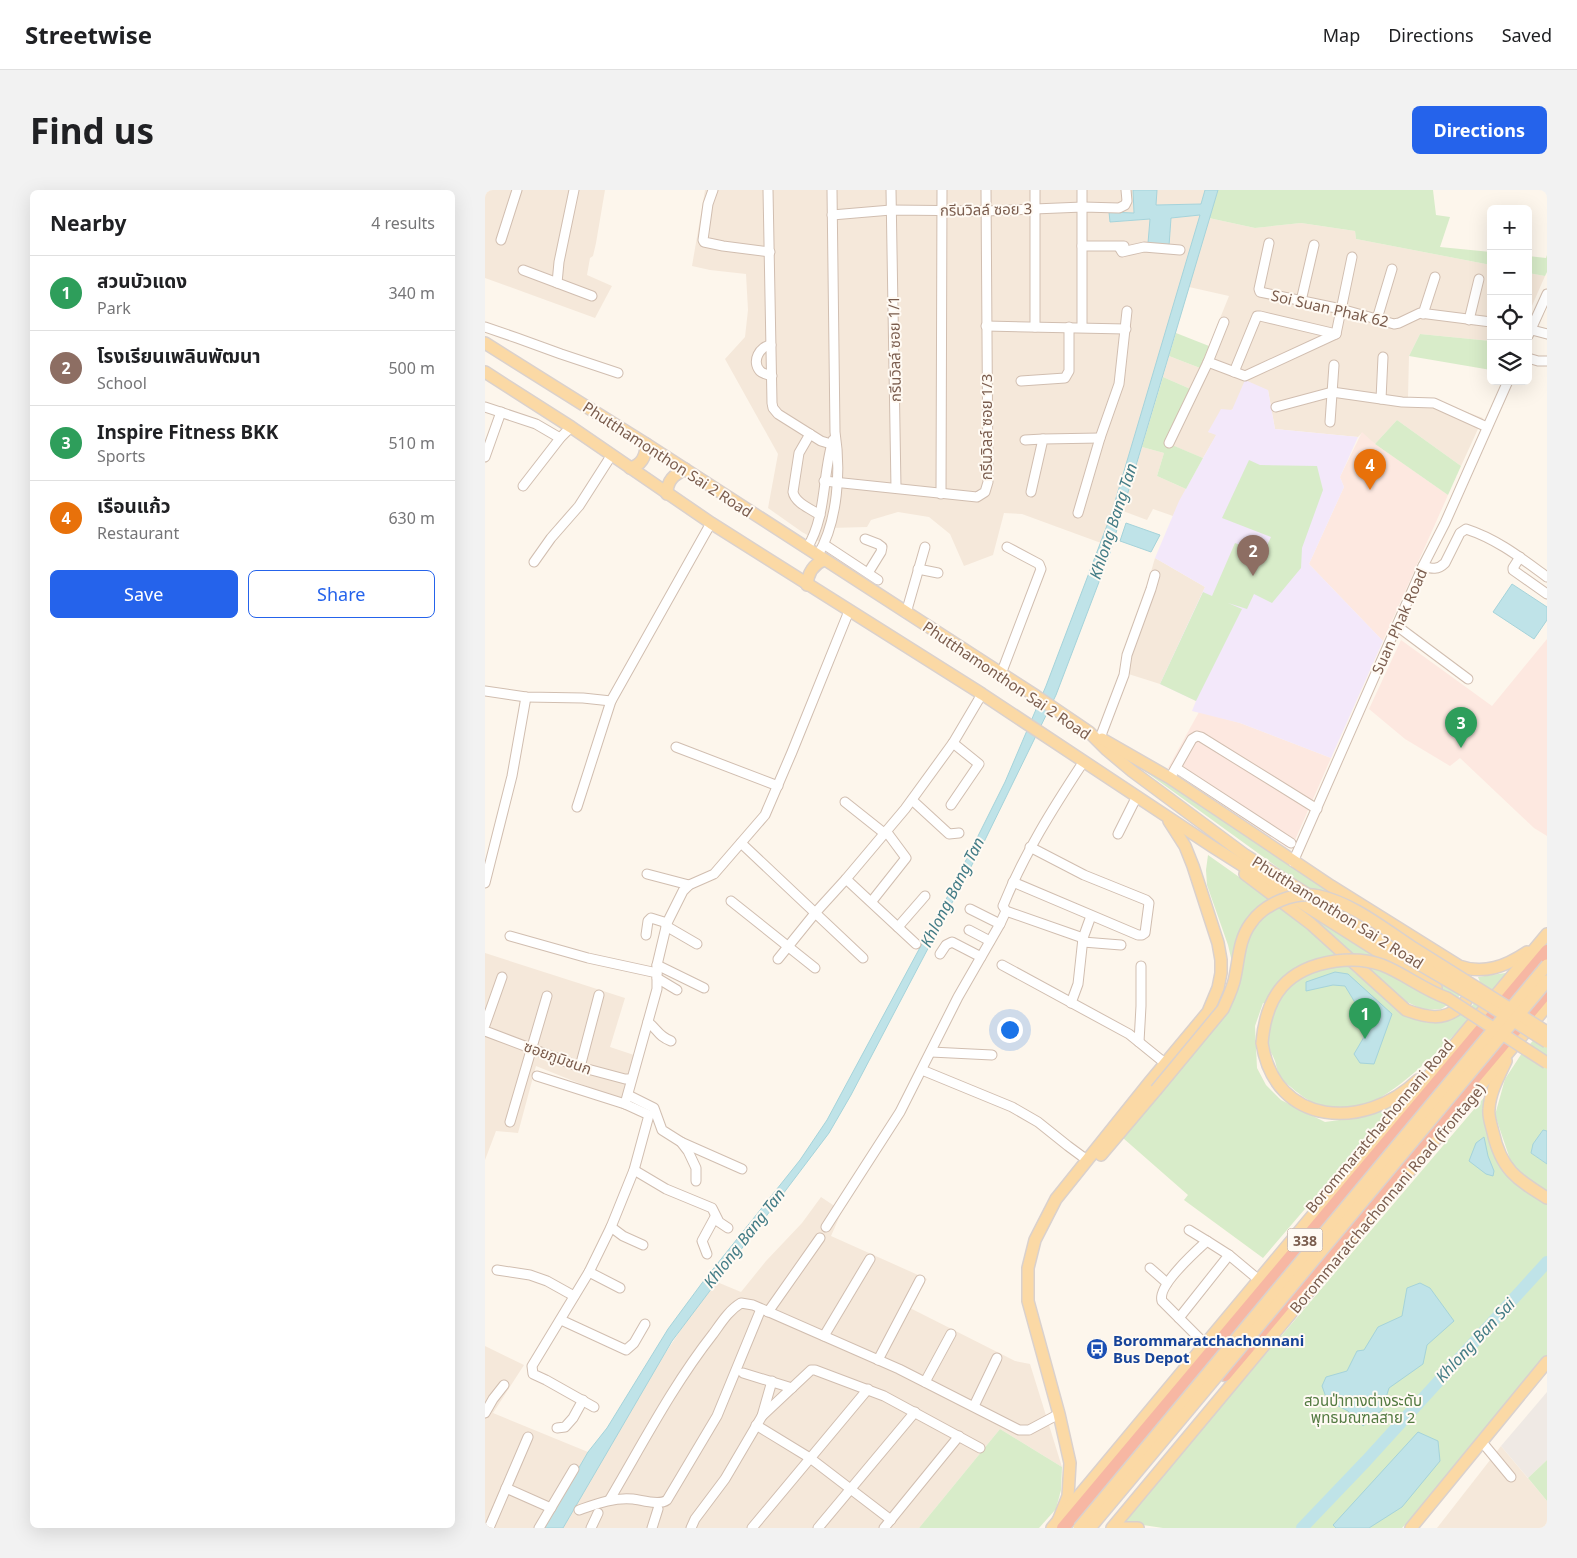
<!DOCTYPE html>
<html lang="en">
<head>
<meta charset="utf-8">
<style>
	body { margin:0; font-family:"Noto Sans","Noto Sans Thai",sans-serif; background:#f2f2f2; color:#202124 }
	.controls { position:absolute; right:15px; top:15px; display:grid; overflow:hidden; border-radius:8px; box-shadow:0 5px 20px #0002 }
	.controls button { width:45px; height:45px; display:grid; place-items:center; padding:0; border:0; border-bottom:1px solid #e0e0e0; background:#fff; color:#202124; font:25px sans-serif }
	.you { position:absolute; left:524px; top:839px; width:18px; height:18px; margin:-12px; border:4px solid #fff; border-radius:50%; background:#1a73e8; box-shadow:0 0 0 8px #1a73e833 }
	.badge { display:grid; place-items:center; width:32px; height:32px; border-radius:50%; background:#2563eb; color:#fff; font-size:16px; font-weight:700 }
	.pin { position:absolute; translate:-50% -41px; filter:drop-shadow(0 1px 2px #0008) }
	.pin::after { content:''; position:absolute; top:26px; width:18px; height:15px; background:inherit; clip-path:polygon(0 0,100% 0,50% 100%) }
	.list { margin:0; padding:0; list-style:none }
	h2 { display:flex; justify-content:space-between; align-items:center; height:65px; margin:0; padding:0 20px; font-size:21px }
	h2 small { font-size:16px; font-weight:400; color:#757577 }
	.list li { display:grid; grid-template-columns:32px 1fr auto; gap:15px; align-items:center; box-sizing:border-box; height:75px; padding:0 20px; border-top:1px solid #e0e0e0 }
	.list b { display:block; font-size:19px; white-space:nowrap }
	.list p { margin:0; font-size:16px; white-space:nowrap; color:#757577 }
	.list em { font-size:16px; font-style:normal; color:#757577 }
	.actions { display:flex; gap:10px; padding:15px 20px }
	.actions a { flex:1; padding:11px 0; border:1px solid #2563eb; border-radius:8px; text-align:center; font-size:18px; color:#2563eb }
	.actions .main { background:#2563eb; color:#fff }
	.icon { flex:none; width:28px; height:28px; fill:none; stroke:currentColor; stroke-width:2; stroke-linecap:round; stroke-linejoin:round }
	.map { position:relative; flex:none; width:1062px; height:1338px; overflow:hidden; border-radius:8px }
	header { display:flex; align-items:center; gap:30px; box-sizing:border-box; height:70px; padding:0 25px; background:#fff; border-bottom:1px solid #e0e0e0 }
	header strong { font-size:24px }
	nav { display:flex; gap:28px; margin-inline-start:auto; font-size:18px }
	.intro { display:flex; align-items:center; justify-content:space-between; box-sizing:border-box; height:120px; padding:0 30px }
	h1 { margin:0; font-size:35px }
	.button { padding:12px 22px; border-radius:8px; background:#2563eb; color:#fff; font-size:18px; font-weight:700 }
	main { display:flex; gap:30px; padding:0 30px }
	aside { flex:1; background:#fff; border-radius:8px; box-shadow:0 5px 20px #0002 }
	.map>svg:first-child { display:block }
	.residential { fill:#f5e8da }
	.commercial { fill:#fde8e0 }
	.industrial { fill:#efe9e4 }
	.education { fill:#f3e8fa }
	.green { fill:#d8ecc9 }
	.water { fill:#bfe3e8; stroke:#a5d3da }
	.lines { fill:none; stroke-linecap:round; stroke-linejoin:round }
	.river { stroke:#bfe3e8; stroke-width:12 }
	.minor-casing { stroke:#d1beb0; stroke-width:11 }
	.major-casing { stroke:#dad1cd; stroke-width:14 }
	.highway-casing { stroke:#dad1cd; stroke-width:15 }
	.minor { stroke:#fff; stroke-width:9 }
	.major { stroke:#fbd9a5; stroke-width:11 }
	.highway { stroke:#f7b7a3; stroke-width:12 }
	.major-bridge-casing { stroke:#dad1cd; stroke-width:14; stroke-linecap:butt }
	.major-bridge { stroke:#fbd9a5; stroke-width:11 }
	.labels { text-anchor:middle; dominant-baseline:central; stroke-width:4; stroke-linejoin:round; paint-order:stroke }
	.shield { fill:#fffaf3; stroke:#a28b7f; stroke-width:1 }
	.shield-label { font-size:14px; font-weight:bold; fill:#7a5c4d }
	.street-label { font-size:15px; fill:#7a5c4d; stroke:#fffaf3 }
	.transit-label { font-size:15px; font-weight:bold; fill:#164399; stroke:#fffaf3; text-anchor:start }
	.park-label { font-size:15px; fill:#537a41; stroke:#fffaf3 }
	.water-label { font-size:16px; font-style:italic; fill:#437c86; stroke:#fffaf3 }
</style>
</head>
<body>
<header>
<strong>Streetwise</strong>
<nav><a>Map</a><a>Directions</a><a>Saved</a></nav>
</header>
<div class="intro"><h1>Find us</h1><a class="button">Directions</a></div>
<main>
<aside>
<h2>Nearby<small>4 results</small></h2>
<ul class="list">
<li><span class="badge" style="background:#2e9e5b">1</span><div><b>สวนบัวแดง</b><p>Park</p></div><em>340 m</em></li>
<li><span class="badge" style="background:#8d6e63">2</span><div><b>โรงเรียนเพลินพัฒนา</b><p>School</p></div><em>500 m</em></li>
<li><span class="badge" style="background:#2e9e5b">3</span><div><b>Inspire Fitness BKK</b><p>Sports</p></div><em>510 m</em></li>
<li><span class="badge" style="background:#e8710a">4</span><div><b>เรือนแก้ว</b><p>Restaurant</p></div><em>630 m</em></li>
</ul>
<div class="actions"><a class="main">Save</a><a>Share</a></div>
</aside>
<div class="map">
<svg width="1062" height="1338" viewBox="0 0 1062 1338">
	<rect width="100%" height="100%" fill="#fdf6ec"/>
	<!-- residential -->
	<g class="residential">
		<path d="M0 0H120L111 53 108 66 105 68 102 85 127 96 110 128 0 88Z"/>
		<path d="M220 0H720L716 14 670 15 672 0H648L649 23 624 22 626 32 665 29 684 55 686 28 715 25 626 325 616 353 537 324 519 323 508 365 479 376 465 344 444 327 413 322 386 330 382 337 345 338 340 355 317 342 283 318 293 264 240 169 260 147 263 120 261 84 225 80 207 76Z"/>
		<path d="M724 28 770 38 816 33 870 41 871 49 1006 75V151L935 144 924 166 923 207 944 208 998 228 976 276 912 230 890 254 877 243 873 247 790 239 783 200 746 220 723 242 732 244 718 268 686 255 710 201 678 187 684 166 715 178 744 106 704 97Z"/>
		<path d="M1043 83 1060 86 1043 125Z"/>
		<path d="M657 257 679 263 672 286 701 299 688 326 668 319 662 330 638 321Z"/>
		<path d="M670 368 720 397 675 494 634 481 657 413Z"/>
		<path d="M0 763 140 808 125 857 149 865 136 910 51 876 33 943 11 941 0 970Z"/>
		<path d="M336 1007 357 1021 346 1046 442 1089 425 1118 530 1171 545 1174 577 1277 515 1239 434 1338H78L167 1183 205 1126 232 1092 256 1102 281 1071 317 1033Z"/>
		<path d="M0 1156 39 1175 8 1223 103 1262 59 1338H0Z"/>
		<path d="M1016 1256 1062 1311V1338H952Z"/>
	</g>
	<!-- commercial -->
	<g class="commercial">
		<path d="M877 242 890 254 963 305 898 451 824 374 859 297 855 287Z"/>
		<path d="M1062 449V646L1049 638 975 568 965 576 920 549 884 519 916 450 1007 516Z"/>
		<path d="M714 522 755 533 846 568 807 657H801L683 578Z"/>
	</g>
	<!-- industrial -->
	<path class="industrial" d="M1062 1202V1270L1043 1288 1016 1256Z"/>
	<!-- education -->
	<path class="education" d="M760 190 783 200 790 239 873 247 855 287 859 297 824 374 898 451 846 568 755 533 707 521 711 511 675 494 720 397 670 368 694 311 731 245 723 242 736 219 747 220Z"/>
	<!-- green -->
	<g class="green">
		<path d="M733 0H948L951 25 965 27 955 57 1006 62V75L871 49 870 41 816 33 770 38 724 28Z"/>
		<path d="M1062 65V82L1060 86 1043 83V66L1061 68Z"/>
		<path d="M691 143 724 156 715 178 684 166Z"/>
		<path d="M935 144 1006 151V180L924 166Z"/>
		<path d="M678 187 710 201 687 255 718 268 701 299 672 286 679 263 657 257Z"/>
		<path d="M912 230 976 276 963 305 890 254Z"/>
		<path d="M764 270 775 275 832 276 838 300 817 358 816 378 787 413 769 404 762 419 743 413 757 419 711 511 675 494 718 402 727 406 750 353 778 364 786 347 737 328Z"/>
		<path d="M659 577 976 784V803L973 808 956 819 939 820 922 812 825 729 803 712 841 711 802 684 657 579Z"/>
		<path d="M723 665 808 725 870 783 924 825 943 833 969 828 990 813 995 792 993 787 1027 782C996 817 912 914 867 919 837 923 817 908 797 889 792 884 792 877 790 871 788 865 784 860 783 854 779 841 786 828 791 817L778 813 770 836 772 878 781 895 796 910 840 932 883 926 909 915 778 1068 699 1010 703 1005 638 948 736 831 734 817 743 794 747 772 743 755 722 695 721 680Z"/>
		<path d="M1062 835V941L1058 940 1046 963 1062 974V1001L1051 994 1027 975 1010 925 1020 889 1037 863Z"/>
		<path d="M1002 904 1001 937 1007 960 1032 994 1062 1014V1166L958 1292 917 1338H678L638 1332Z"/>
		<path d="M515 1239 577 1277 576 1300 571 1319 554 1338H434Z"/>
		<path d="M1062 1270V1311L1043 1288Z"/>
	</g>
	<!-- water -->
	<g class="water">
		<path d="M648 0H672L671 15 716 14 720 0H733L625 363 571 505 499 652 366 905 344 943 187 1151 78 1338H59L103 1262 122 1238 183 1139 217 1093 315 970 342 930 466 700 520 592 561 496 626 325 715 25 686 28 684 56 663 53 665 29 625 32 624 22 649 23Z"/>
		<path d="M641 333 675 345 666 362 635 351Z"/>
		<path d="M1027 394 1062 417V430L1049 449 1008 422Z"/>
		<path d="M850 782 863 784 907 824 889 874 875 873 869 864 879 847 880 829 860 796 848 795 821 801V792Z"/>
		<path d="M1058 940 1062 941V974L1046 963 1048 954Z"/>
		<path d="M999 947 1003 966 1009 981 1008 986 1001 984 984 971 991 953Z"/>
		<path d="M935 1093 945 1098 969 1131 942 1155 938 1174 904 1198 897 1220 878 1236 863 1221 842 1210 837 1196 841 1187 862 1181 872 1161 879 1160 893 1137 917 1126 922 1098Z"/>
		<path d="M933 1242 953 1251 955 1271 917 1317 884 1338H851L848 1335Z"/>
	</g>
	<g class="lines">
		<!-- river -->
		<path class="river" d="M817 1338 881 1271 1062 1072"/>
		<!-- minor casing -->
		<g class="minor-casing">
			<g id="minor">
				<path d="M228 0 223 14 218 50 219 52 238 56 285 62"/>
				<path d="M283 0 287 213 288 218 293 224 336 251 346 254"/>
				<path d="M406 0 411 298"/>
				<path d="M550 0V137"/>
				<path d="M347 25 406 20 501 21 598 17 634 18 640 15 642 11 641 0"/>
				<path d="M16 50 32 0"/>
				<path d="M784 53 774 99 775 102 856 119 909 134 914 133 935 123 1006 132"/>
				<path d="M597 56H639"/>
				<path d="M634 57 637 62 659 57 695 60"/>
				<path d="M38 80 107 106"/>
				<path d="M72 93 74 72 89 0"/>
				<path d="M816 111 829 55"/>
				<path d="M938 124 950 87"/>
				<path d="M892 129 907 79"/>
				<path d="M984 130 994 89"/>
				<path d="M501 136 641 139"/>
				<path d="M0 137 32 148 76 164 133 183"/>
				<path d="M597 137V0"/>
				<path d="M1043 139 1062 144"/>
				<path d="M1043 146 1062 104"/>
				<path d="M286 155C275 156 266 171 275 181 278 184 283 185 287 186"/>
				<path d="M1043 168 1053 171H1062"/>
				<path d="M723 172 760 186 851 144 867 67"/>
				<path d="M749 182 772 126H775L851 144"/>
				<path d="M536 191 580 188 584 181V137"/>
				<path d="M896 209 898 167"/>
				<path d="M0 217 51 234 75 248"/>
				<path d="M791 217 847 202 917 212 949 213 1002 237"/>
				<path d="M845 232 849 175"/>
				<path d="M325 244 314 263 308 302C310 313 326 319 335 325"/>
				<path d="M540 250 558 249"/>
				<path d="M684 253 723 172 739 132"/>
				<path d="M0 267 16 222"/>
				<path d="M339 291 492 307 500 302 503 292 501 0"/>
				<path d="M38 296 76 247 86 237"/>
				<path d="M546 302 558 249 615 248"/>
				<path d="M456 304 457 0"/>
				<path d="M593 323 615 248 634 194 642 121"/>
				<path d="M380 349 393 354 397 357 396 362 383 383"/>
				<path d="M340 355 393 390"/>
				<path d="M322 358C342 326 337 285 348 250"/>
				<path d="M333 365C353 331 356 280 350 242L347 0"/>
				<path d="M1035 367 1028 378V380L1062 404"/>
				<path d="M49 372 66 348 94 316 126 266"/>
				<path d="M938 376C947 379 953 380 960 373L975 343 981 339C1012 349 1036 368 1062 387"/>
				<path d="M433 379 453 383"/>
				<path d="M421 423 440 357"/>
				<path d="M912 436 983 489"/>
				<path d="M516 484 556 379 554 374 522 357"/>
				<path d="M0 501 41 507 98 508 126 511 226 333"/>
				<path d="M615 548 639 485 642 465 666 399 670 385"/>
				<path d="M191 557 293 596"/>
				<path d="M691 578 806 653"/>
				<path d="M685 588 707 549 712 546 716 547 832 619"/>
				<path d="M427 610 464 644 474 643"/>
				<path d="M360 612 399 643"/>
				<path d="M466 615 494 574 468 553"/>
				<path d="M92 617 126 511"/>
				<path d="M633 644 652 606"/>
				<path d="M256 653 378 768"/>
				<path d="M808 672 938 376 960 333 1023 191"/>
				<path d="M162 684 204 695"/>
				<path d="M361 689 431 754"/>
				<path d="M528 692 653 745H657L660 743 664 713 661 710 599 685 545 657"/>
				<path d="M0 693 27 586 41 507"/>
				<path d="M246 711 330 778"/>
				<path d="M387 711 421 668 401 641"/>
				<path d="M485 719 515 734"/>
				<path d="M181 736 212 754"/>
				<path d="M413 737 440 706"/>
				<path d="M484 740 505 751"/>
				<path d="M161 745 163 731 166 728 182 733"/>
				<path d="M25 746 103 768 172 783"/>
				<path d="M598 748 521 721 518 716C539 664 568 618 599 571"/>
				<path d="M598 752 636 755"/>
				<path d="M455 764 461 755 467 752 496 767"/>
				<path d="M293 769 331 722 361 689 420 619 468 553 497 504"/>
				<path d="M172 775 219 798"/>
				<path d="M517 775 644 844 681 874"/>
				<path d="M172 788 192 800"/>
				<path d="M586 813 593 794 598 748 606 726"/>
				<path d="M163 832C173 840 173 846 186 851"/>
				<path d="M0 835 17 787"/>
				<path d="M0 841 95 877 140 889H146"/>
				<path d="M654 852 656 816V776"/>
				<path d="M446 862 507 865"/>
				<path d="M95 877 114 805"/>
				<path d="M437 880 527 917 553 932 583 956 602 970"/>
				<path d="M52 886 140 914"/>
				<path d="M143 905 169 918 177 940 196 952 203 961 211 978V991"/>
				<path d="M25 932 62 806"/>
				<path d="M196 952 257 979"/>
				<path d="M149 980 181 999 227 1018 234 1032 243 1038"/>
				<path d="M126 1037 138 1046 158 1055"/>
				<path d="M341 1037 415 922 473 807 515 734 521 721"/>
				<path d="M704 1040 722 1051"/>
				<path d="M222 1064 217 1051 230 1027"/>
				<path d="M665 1078 682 1093"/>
				<path d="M12 1080 45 1085 62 1091 89 1106"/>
				<path d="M104 1082 135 1098"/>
				<path d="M283 1122 335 1048"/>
				<path d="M694 1128 744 1065"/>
				<path d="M76 1130 141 1160 149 1153 160 1134"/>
				<path d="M339 1146 385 1069"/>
				<path d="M720 1154 677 1111C672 1096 711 1061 722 1051L744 1065 774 1090"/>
				<path d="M393 1170 435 1090"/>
				<path d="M258 1183 307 1198"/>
				<path d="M440 1192 466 1144"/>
				<path d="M489 1216 512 1168"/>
				<path d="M109 1217 61 1190 48 1184 47 1176 104 1082 126 1037 149 980 164 925 140 914 172 799V775L182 733 198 701 204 695 229 684 280 625 307 562 364 421"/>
				<path d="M0 1223 8 1209 19 1195"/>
				<path d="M277 1226 287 1191"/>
				<path d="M271 1235 325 1268 406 1330"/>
				<path d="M72 1238 80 1237 88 1228 98 1210"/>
				<path d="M997 1252 1026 1287"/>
				<path d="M21 1298 66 1318"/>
				<path d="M125 1309C158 1253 188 1195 228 1144 236 1133 244 1120 256 1113L268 1115 414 1179 534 1240H544L574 1224"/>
				<path d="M94 1320C111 1314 129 1307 148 1309 157 1310 174 1316 182 1310L232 1226 276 1119"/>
				<path d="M4 1338 43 1247"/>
				<path d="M54 1338 89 1279"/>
				<path d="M106 1338 113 1323"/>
				<path d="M167 1338 173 1319"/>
				<path d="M206 1338 210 1329 240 1289 277 1226 326 1180H330L399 1206 495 1258"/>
				<path d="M267 1338 383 1199"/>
				<path d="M333 1338 430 1222"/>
				<path d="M399 1338 474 1246"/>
			</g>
		</g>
		<!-- major casing -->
		<g class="major-casing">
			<g id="major">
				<path d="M0 153 161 254 551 506 604 542 622 560 647 581 760 665 922 767"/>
				<path d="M0 182 86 237 226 333 497 504 728 657 951 798"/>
				<path d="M145 278C157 275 161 266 161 254"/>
				<path d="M182 304C182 290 189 285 200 279"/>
				<path d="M322 395C323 383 329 374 339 370"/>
				<path d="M617 549 685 588 846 696 974 776C999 785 1021 776 1042 762"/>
				<path d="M760 684 826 734 921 820C940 827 959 832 976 816 982 811 986 804 986 796"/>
				<path d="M777 853C790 937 880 941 933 890"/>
				<path d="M1021 871C1014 886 1005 902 1004 919 1003 926 1006 934 1008 942 1016 979 1031 989 1062 1008"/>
				<path d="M616 965 671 900"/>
				<path d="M573 1331 583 1306 585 1273 574 1224 543 1111V1078L550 1050 571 1009 664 893 723 822 733 798 736 783V770L733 753 708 676 700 656 684 631"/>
				<path d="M567 1338 1062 744"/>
				<path d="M627 1338 1062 816"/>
				<path d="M638 1338H653"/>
				<path d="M926 1338 1062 1172"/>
			</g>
		</g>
		<!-- highway casing -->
		<g class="highway-casing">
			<g id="highway">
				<path d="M740 1185 1062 802"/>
				<path d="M578 1338 1062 761"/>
			</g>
		</g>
		<!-- minor -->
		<use href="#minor" class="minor"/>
		<!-- major -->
		<use href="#major" class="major"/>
		<!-- highway -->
		<use href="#highway" class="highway"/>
		<!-- major-bridge casing -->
		<g class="major-bridge-casing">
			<g id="major-bridge">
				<path d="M922 767 999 812 1062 852"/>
				<path d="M777 853C781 805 802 778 851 771 866 769 883 770 897 775 920 784 939 800 962 808L1062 873"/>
				<path d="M671 900 738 819C743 808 748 798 750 787 754 768 754 749 766 733 780 713 810 701 834 706 867 713 898 738 927 757 972 785 1017 814 1062 842"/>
				<path d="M594 1338 1062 775"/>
				<path d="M605 1338 1062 791"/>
			</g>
		</g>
		<!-- major-bridge -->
		<use href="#major-bridge" class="major-bridge"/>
	</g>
	<!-- icons -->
	<defs>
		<g id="bus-disc" transform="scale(1.125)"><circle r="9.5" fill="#1a4fb4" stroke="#fffaf3"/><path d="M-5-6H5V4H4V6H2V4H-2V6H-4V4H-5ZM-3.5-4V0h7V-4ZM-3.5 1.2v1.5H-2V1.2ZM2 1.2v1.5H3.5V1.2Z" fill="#fff"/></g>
	</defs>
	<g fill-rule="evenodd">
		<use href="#bus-disc" x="612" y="1159"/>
	</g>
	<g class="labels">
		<!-- shield labels -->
		<rect class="shield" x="802.5" y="1038.5" width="35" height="23" rx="4"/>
		<g class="shield-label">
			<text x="820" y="1050">338</text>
		</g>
		<!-- street labels -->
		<g class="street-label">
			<text transform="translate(501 19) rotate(-1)">กรีนวิลล์ ซอย 3</text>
			<text transform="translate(845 118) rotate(13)">Soi Suan Phak 62</text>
			<text transform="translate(409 159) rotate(-91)">กรีนวิลล์ ซอย 1/1</text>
			<text transform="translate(501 237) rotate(-90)">กรีนวิลล์ ซอย 1/3</text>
			<text transform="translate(183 269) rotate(33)">Phutthamonthon Sai 2 Road</text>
			<text transform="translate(914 431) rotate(-66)">Suan Phak Road</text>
			<text transform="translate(522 490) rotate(34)">Phutthamonthon Sai 2 Road</text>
			<text transform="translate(853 722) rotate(32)">Phutthamonthon Sai 2 Road</text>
			<text transform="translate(73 867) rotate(20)">ซอยภูมิชนก</text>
			<text transform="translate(894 936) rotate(-50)">Borommaratchachonnani Road</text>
			<text transform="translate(902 1008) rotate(-50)">Borommaratchachonnani Road (frontage)</text>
		</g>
		<!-- transit labels -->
		<g class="transit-label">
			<text x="628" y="1150">Borommaratchachonnani<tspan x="628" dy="17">Bus Depot</tspan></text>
		</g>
		<!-- park labels -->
		<g class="park-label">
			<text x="878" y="1210">สวนป่าทางต่างระดับ<tspan x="878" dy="17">พุทธมณฑลสาย 2</tspan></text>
		</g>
		<!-- water labels -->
		<g class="water-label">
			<text transform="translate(628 331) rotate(-72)">Khlong Bang Tan</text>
			<text transform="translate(467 702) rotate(-63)">Khlong Bang Tan</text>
			<text transform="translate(259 1048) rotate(-52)">Khlong Bang Tan</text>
			<text transform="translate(990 1150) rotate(-47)">Khlong Ban Sai</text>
		</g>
	</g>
</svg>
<div class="controls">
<button>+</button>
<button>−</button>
<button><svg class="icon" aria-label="locate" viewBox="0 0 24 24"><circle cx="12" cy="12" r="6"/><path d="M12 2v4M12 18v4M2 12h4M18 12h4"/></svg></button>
<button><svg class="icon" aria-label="layers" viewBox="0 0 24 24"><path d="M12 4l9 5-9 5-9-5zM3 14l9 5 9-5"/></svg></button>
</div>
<div class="you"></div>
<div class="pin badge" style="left:880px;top:849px;background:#2e9e5b">1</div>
<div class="pin badge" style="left:768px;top:386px;background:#8d6e63">2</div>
<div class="pin badge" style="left:976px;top:558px;background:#2e9e5b">3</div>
<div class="pin badge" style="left:885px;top:300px;background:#e8710a">4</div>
</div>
</main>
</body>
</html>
